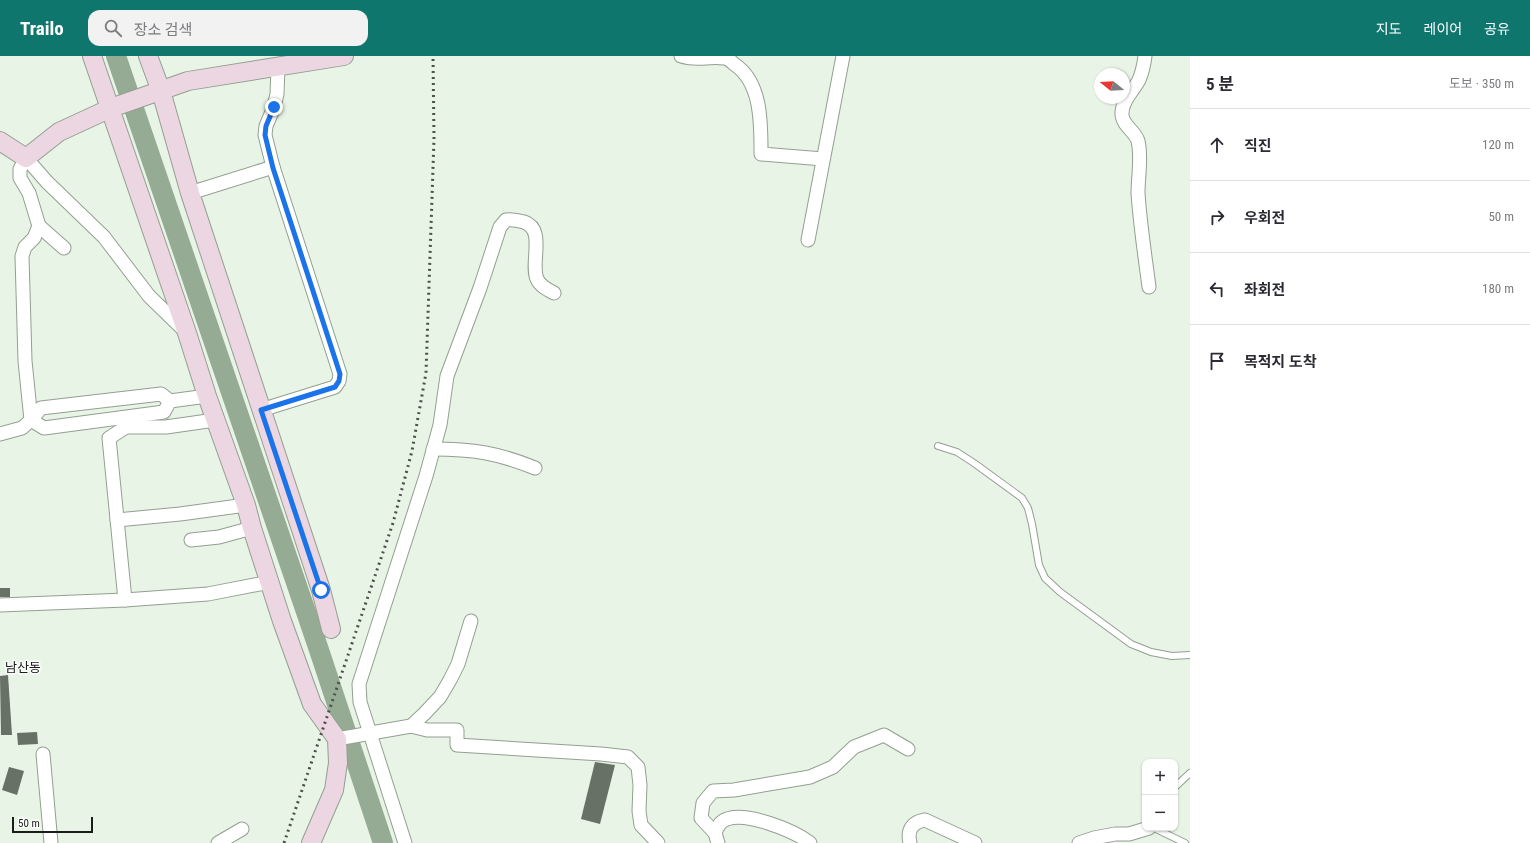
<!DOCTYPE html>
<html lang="ko">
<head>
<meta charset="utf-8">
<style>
	body { margin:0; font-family:"Roboto Condensed","Noto Sans KR",sans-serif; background:#f2f2f3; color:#2b2b33 }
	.controls { position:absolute; right:12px; bottom:12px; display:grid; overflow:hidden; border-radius:8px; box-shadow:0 1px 3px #0004 }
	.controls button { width:36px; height:36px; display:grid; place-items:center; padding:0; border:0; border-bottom:1px solid #e1e1e2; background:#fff; color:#2b2b33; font:20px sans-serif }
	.compass { position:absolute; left:1094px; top:12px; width:36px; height:36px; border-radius:50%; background:#fff; box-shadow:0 1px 3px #0004; rotate:288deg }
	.scale { position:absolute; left:12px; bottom:10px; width:81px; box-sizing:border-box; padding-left:4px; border:2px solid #1a1e19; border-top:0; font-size:11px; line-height:14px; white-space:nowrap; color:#1a1e19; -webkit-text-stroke:3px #fcfefb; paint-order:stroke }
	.stop { position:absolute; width:12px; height:12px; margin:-9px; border:3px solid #1a73e8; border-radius:50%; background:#fff }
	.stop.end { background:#1a73e8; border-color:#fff; box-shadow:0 1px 4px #0008 }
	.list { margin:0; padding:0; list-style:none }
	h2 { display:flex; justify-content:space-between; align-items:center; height:52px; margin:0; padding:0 16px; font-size:17px }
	h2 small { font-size:13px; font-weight:400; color:#7c7c81 }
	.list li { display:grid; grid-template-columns:26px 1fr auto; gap:12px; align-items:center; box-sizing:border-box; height:72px; padding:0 16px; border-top:1px solid #e1e1e2 }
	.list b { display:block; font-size:15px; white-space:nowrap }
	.list em { font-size:13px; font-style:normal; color:#7c7c81 }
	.icon { flex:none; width:22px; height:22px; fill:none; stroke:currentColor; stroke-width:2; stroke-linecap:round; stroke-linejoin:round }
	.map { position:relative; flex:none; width:1190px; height:787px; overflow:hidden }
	header { display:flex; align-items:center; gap:24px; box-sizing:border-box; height:56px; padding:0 20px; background:#0f766e; color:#fff }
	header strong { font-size:19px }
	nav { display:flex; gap:22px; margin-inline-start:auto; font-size:14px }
	.search { width:280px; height:36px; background:#f2f2f3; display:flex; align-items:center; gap:10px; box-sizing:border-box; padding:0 14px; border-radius:12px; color:#7c7c81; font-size:15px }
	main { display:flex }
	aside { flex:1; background:#fff }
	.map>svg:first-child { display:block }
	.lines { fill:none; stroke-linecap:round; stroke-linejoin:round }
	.river { stroke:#96ab93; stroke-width:20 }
	.building { fill:#677165 }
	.lane-casing { stroke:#939f91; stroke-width:8 }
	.street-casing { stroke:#939f91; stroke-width:15 }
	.secondary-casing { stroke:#939f91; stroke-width:20 }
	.lane { stroke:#fff; stroke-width:6 }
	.street { stroke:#fff; stroke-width:13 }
	.secondary { stroke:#ecd6e1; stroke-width:18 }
	.rail { stroke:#4c524a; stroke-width:3; stroke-dasharray:2 4; stroke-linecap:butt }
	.route { stroke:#1a73e8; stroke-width:5 }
	.labels { text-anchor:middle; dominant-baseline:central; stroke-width:3; stroke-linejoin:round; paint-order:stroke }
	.quarter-label { font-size:13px; fill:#1a1e19; stroke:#fcfefb }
</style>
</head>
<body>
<header>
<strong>Trailo</strong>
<div class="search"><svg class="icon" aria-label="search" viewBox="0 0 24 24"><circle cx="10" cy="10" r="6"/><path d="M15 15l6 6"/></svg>장소 검색</div>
<nav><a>지도</a><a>레이어</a><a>공유</a></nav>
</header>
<main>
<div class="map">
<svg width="1190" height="787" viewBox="0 0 1190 787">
	<rect width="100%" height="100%" fill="#e8f4e6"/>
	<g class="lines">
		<!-- river -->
		<path class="river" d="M116 0 318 591 383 787"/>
	</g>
	<!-- building -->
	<g class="building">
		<rect x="0" y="532" width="10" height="9"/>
		<path d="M8 619 12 679H1L0 620Z"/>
		<path d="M37 676 38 688 18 689 17 677Z"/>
		<path d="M595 706 615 709 600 768 581 763Z"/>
		<path d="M9 711 24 715 17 739 2 734Z"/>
	</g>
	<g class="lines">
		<!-- lane casing -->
		<g class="lane-casing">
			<g id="lane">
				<path d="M938 390 957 396 974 407 1022 442 1028 452 1032 468 1039 509 1045 522 1060 536 1131 588 1151 596 1172 600 1190 599"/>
				<path d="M1175 731 1190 717"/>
				<path d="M1154 772 1185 787"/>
			</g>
		</g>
		<!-- street casing -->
		<g class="street-casing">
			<g id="street">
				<path d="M681 0C695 5 709 0 724 2 727 2 731 5 734 8 762 26 761 68 761 98L823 103"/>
				<path d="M1145 0C1144 8 1142 17 1139 24 1133 35 1121 46 1122 59 1123 70 1135 75 1138 85 1142 101 1138 120 1138 137 1140 168 1145 200 1149 231"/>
				<path d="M190 137 273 111"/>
				<path d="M39 170 64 192"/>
				<path d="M808 184 843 0"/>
				<path d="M170 345 164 356 44 372 31 364 41 352 161 338 170 345 207 340"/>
				<path d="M261 354 335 331 339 325 340 318 273 111 265 79 266 70 274 51 277 38 278 11"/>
				<path d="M0 378 22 372 31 364 25 305 22 200 25 191 34 182 39 170 29 137 20 122V113L26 102 47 126 104 181 149 240 186 276"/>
				<path d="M433 393C473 393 498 397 535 412"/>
				<path d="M117 464 180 458 246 449"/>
				<path d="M191 484 219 481 252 472"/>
				<path d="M125 544 109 382 126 371H166L215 364"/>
				<path d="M0 549 125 544 208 538 270 526"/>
				<path d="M411 670 427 674H457V689L601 698 628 701 638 711 640 729 639 755 641 769 658 787"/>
				<path d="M337 683 411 670 424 658 440 641 450 624 458 608 471 565"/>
				<path d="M43 698 51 787"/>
				<path d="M715 777C717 771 720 765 727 763 747 756 793 774 810 787"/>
				<path d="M218 787 242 773"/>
				<path d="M405 787 360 646 359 628 426 420 440 369 447 320 480 232 500 171 506 164C513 163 517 164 524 166 546 173 530 207 537 223 540 230 548 234 554 237"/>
				<path d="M718 787 715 777 701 762 703 747 713 735 734 734 810 721 833 711 854 691 884 679 908 693"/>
				<path d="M910 787C907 774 912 766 925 764L975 787"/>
				<path d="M1079 787 1094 782 1115 778H1129L1149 772"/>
			</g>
		</g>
		<!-- secondary casing -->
		<g class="secondary-casing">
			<g id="secondary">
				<path d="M92 0 187 277 207 340 246 449 252 472 282 565 312 648 337 683 338 707 334 734 311 787"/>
				<path d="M148 0 161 35 190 137 321 534 331 573"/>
				<path d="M0 85 26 102 59 76 111 52 188 25 344 0"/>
			</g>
		</g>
		<!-- lane -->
		<use href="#lane" class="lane"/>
		<!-- street -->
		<use href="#street" class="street"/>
		<!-- secondary -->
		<use href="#secondary" class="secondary"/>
		<!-- rail -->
		<path class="rail" d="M284 787 393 467 412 395 426 317 434 83 433 0"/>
	</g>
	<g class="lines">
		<!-- route -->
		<path class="route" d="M274 51 266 70 265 79 273 112 340 318 339 325 335 331 261 354 321 534"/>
	</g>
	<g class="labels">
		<!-- quarter labels -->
		<g class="quarter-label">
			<text x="23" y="611">남산동</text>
		</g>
	</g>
</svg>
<div class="controls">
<button>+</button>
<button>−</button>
</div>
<svg class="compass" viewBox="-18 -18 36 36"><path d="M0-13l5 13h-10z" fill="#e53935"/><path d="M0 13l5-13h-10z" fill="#7c7c81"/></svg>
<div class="scale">50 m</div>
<div class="stop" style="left:321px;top:534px"></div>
<div class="stop end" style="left:274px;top:51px"></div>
</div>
<aside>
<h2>5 분<small>도보 · 350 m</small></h2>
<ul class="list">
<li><svg class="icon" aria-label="ahead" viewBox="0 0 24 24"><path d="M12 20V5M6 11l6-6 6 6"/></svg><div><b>직진</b></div><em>120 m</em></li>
<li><svg class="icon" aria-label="right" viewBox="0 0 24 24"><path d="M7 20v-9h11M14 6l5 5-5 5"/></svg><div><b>우회전</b></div><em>50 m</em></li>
<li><svg class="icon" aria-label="left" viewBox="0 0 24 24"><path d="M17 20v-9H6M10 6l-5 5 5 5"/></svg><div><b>좌회전</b></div><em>180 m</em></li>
<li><svg class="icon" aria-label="arrive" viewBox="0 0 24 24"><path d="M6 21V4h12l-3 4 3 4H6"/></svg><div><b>목적지 도착</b></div></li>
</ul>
</aside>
</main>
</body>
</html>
